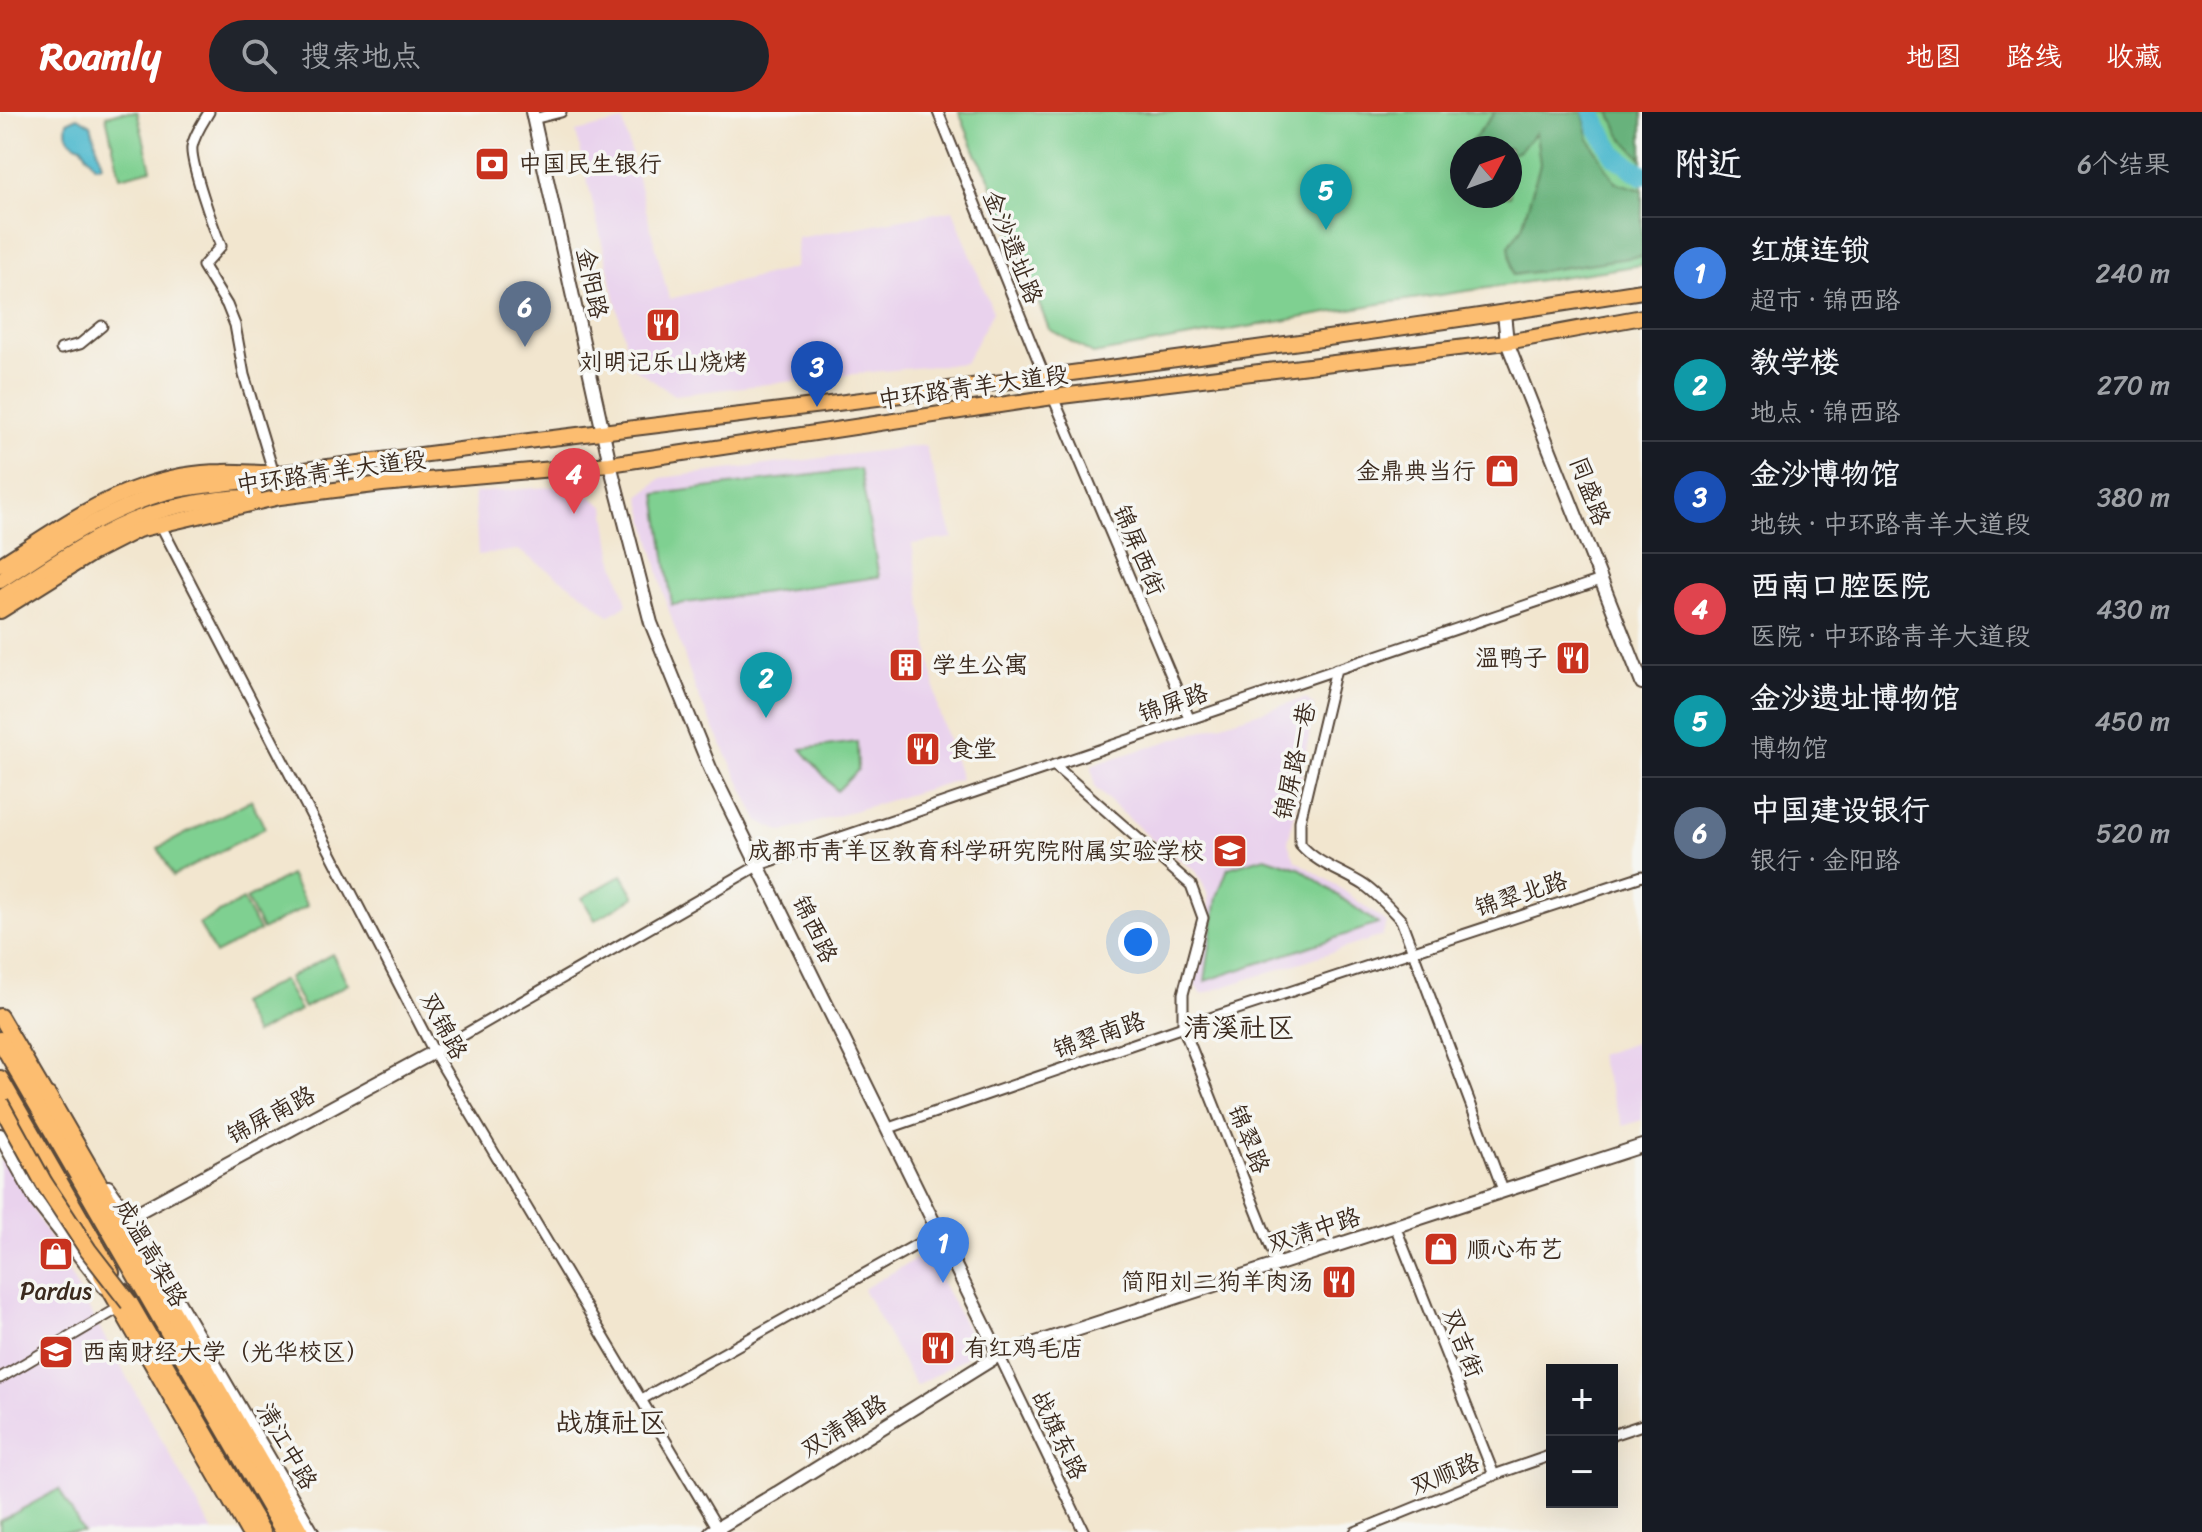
<!DOCTYPE html>
<html lang="zh">
<head>
<meta charset="utf-8">
<style>
	body { margin:0; font-family:Sriracha,"LXGW WenKai TC",sans-serif; background:#20242c; color:#f1f3f6 }
	.controls { position:absolute; right:24px; bottom:24px; display:grid; overflow:hidden; border-radius:0px; box-shadow:0 8px 32px #0002 }
	.controls button { width:72px; height:72px; display:grid; place-items:center; padding:0; border:0; border-bottom:2px solid #363941; background:#171b24; color:#f1f3f6; font:40px sans-serif }
	.compass { position:absolute; left:1450px; top:24px; width:72px; height:72px; border-radius:50%; background:#171b24; box-shadow:0 8px 32px #0002; rotate:49deg }
	.you { position:absolute; left:1138px; top:830px; width:28px; height:28px; margin:-20px; border:6px solid #fff; border-radius:50%; background:#1a73e8; box-shadow:0 0 0 12px #1a73e833 }
	.badge { display:grid; place-items:center; width:52px; height:52px; border-radius:50%; background:#c8321e; color:#fff; font-size:26px; font-weight:700 }
	.pin { position:absolute; translate:-50% -66px; filter:drop-shadow(0 2px 4px #0008) }
	.pin::after { content:''; position:absolute; top:42px; width:28px; height:24px; background:inherit; clip-path:polygon(0 0,100% 0,50% 100%) }
	.list { margin:0; padding:0; list-style:none }
	h2 { display:flex; justify-content:space-between; align-items:center; height:104px; margin:0; padding:0 32px; font-size:34px }
	h2 small { font-size:26px; font-weight:400; color:#9ea1a6 }
	.list li { display:grid; grid-template-columns:52px 1fr auto; gap:24px; align-items:center; box-sizing:border-box; height:112px; padding:0 32px; border-top:2px solid #363941 }
	.list b { display:block; font-size:30px; white-space:nowrap }
	.list p { margin:0; font-size:26px; white-space:nowrap; color:#9ea1a6 }
	.list em { font-size:26px; font-style:normal; color:#9ea1a6 }
	.icon { flex:none; width:44px; height:44px; fill:none; stroke:currentColor; stroke-width:2; stroke-linecap:round; stroke-linejoin:round }
	.map { position:relative; flex:none; width:1642px; height:1420px; overflow:hidden }
	header { display:flex; align-items:center; gap:48px; box-sizing:border-box; height:112px; padding:0 40px; background:#c8321e; color:#fff }
	header strong { font-size:38px }
	nav { display:flex; gap:44px; margin-inline-start:auto; font-size:28px }
	.search { width:560px; height:72px; background:#20242c; display:flex; align-items:center; gap:20px; box-sizing:border-box; padding:0 28px; border-radius:44px; color:#9ea1a6; font-size:30px }
	main { display:flex }
	aside { flex:1; background:#171b24 }
	.map>svg:first-child { display:block }
	.built { fill:#e9d2ed }
	.green { fill:#7fd091; stroke:#5d7d58; stroke-width:2; fill-rule:evenodd }
	.forest { fill:#67b27b; stroke:#516e4c; stroke-width:2 }
	.water { fill:#52bbcf; stroke:#467276; stroke-width:2 }
	.lines { fill:none; stroke-linecap:round; stroke-linejoin:round }
	.river { stroke:#52bbcf; stroke-width:20 }
	.minor-casing { stroke:#564639; stroke-width:13 }
	.tertiary-casing { stroke:#564639; stroke-width:16 }
	.primary-casing { stroke:#564639; stroke-width:18 }
	.trunk-casing { stroke:#564639; stroke-width:20 }
	.minor { stroke:#fff; stroke-width:9 }
	.tertiary { stroke:#fff; stroke-width:12 }
	.primary { stroke:#fcbd6f; stroke-width:14 }
	.trunk { stroke:#fcbd6f; stroke-width:16 }
	.trunk-bridge-casing { stroke:#564639; stroke-width:20; stroke-linecap:butt }
	.trunk-bridge { stroke:#fcbd6f; stroke-width:16 }
	.labels { text-anchor:middle; dominant-baseline:central; stroke-width:7; stroke-linejoin:round; paint-order:stroke }
	.poi-label { font-size:24px; fill:#3b2a1e; stroke:#f6f6f2; text-anchor:start }
	.street-label { font-size:24px; fill:#3b2a1e; stroke:#f6f6f2 }
	.quarter-label { font-size:28px; fill:#3b2a1e; stroke:#f6f6f2 }
</style>
</head>
<body>
<header>
<strong>Roamly</strong>
<div class="search"><svg class="icon" aria-label="search" viewBox="0 0 24 24"><circle cx="10" cy="10" r="6"/><path d="M15 15l6 6"/></svg>搜索地点</div>
<nav><a>地图</a><a>路线</a><a>收藏</a></nav>
</header>
<main>
<div class="map">
<svg width="1642" height="1420" viewBox="0 0 1642 1420">
	<rect width="100%" height="100%" fill="#f6f6f2"/>
	<filter id="ink" filterUnits="userSpaceOnUse"><feTurbulence type="fractalNoise" baseFrequency=".0125" numOctaves="2"/><feDisplacementMap in="SourceGraphic" scale="16" xChannelSelector="R" yChannelSelector="G"/><feConvolveMatrix kernelMatrix="1 2 1 2 8 2 1 2 1" color-interpolation-filters="sRGB"/></filter>
	<filter id="wash" filterUnits="userSpaceOnUse"><feTurbulence type="fractalNoise" baseFrequency=".006" numOctaves="4" result="noise"/><feDisplacementMap in="SourceGraphic" scale="32" xChannelSelector="R" yChannelSelector="G"/><feGaussianBlur stdDeviation="1.8" result="paint"/><feColorMatrix in="noise" values="0 0 0 0 0 0 0 0 0 0 0 0 0 0 0 0 0 1.4 0 .05"/><feComposite in="paint" operator="in"/></filter>
	<g filter="url(#wash)">
		<rect width="100%" height="100%" fill="#f2e6cf"/>
		<!-- built -->
		<g class="built">
			<path d="M623 9 669 187 795 156 797 126 953 98 993 200 965 251 872 260 674 283 631 254 576 20Z"/>
			<path d="M925 333 953 426 912 432 938 597 961 667 783 720 759 710 696 579 665 487 640 385 661 366Z"/>
			<path d="M574 373 605 395 612 442 627 492 609 504 586 484 518 438 478 443 474 381Z"/>
			<path d="M1305 586 1315 594 1288 731 1295 748 1336 773 1387 811 1382 824 1202 882 1194 873 1210 797 1208 782 1196 759 1153 728 1095 676 1092 653Z"/>
			<path d="M1642 929V1008L1623 1014 1598 943Z"/>
			<path d="M4 1047 10 1055 213 1420H0V1049Z"/>
			<path d="M916 1147 930 1149 972 1226 965 1246 916 1274 863 1177Z"/>
		</g>
		<!-- green -->
		<g class="green">
			<path d="M121 0H137L151 57 120 65 106 4Z"/>
			<path d="M959 0H1642V153L1379 192 1093 242 1049 217 987 61 977 44ZM1462 36H1510V84H1462Z"/>
			<path d="M860 357 879 465 672 493 656 382Z"/>
			<path d="M857 630 858 658 837 679 801 637Z"/>
			<path d="M251 688 265 716 173 764 158 736Z"/>
			<path d="M1265 745 1301 757 1378 812 1205 869 1217 785 1228 756Z"/>
			<path d="M290 763 307 794 262 818 246 787Z"/>
			<path d="M622 763 635 785 595 808 582 786Z"/>
			<path d="M243 788 259 819 215 842 199 812Z"/>
			<path d="M332 842 348 872 304 896 288 866Z"/>
			<path d="M283 868 300 898 255 922 239 891Z"/>
			<path d="M59 1377 83 1420H0V1409Z"/>
		</g>
		<!-- forest -->
		<g class="forest">
			<path d="M1495 0H1583L1589 27 1615 70 1642 78V144L1513 163 1509 134 1522 115 1540 52 1536 21 1519 39 1510 43V36H1473L1472 29Z"/>
			<path d="M1610 0H1642V47L1621 24Z"/>
		</g>
		<!-- water -->
		<path class="water" d="M78 5 91 13 102 53 95 54 81 34C69 31 64 22 67 10Z"/>
		<g class="lines">
			<!-- river -->
			<path class="river" d="M1593 0 1598 15 1614 43 1642 63"/>
		</g>
	</g>
	<g filter="url(#ink)">
		<g class="lines">
			<!-- minor casing -->
			<g class="minor-casing">
				<g id="minor">
					<path d="M209 0C203 10 194 23 192 35 190 51 214 117 221 134L203 154 227 193 235 213 244 263 274 362"/>
					<path d="M938 0 1053 285 1189 606"/>
					<path d="M533 7 561 0"/>
					<path d="M61 237 80 232 102 214"/>
					<path d="M160 412 434 940 720 1420"/>
					<path d="M1336 557 1300 709V732C1317 752 1342 759 1364 773 1378 783 1389 795 1401 808L1503 1078"/>
					<path d="M1054 653 1191 773 1203 806 1183 882V915L1278 1153"/>
					<path d="M434 940 759 753 1601 468"/>
					<path d="M889 1016 1183 915 1642 764"/>
					<path d="M1395 1114 1494 1363"/>
					<path d="M999 1243 1084 1420"/>
					<path d="M0 1266 119 1196"/>
					<path d="M642 1287 939 1120"/>
					<path d="M1612 1323 1642 1313"/>
					<path d="M1355 1420 1497 1362 1552 1343"/>
				</g>
			</g>
			<!-- tertiary casing -->
			<g class="tertiary-casing">
				<g id="tertiary">
					<path d="M532 0 610 352 651 511 710 656 999 1243"/>
					<path d="M1504 201 1507 230 1642 571"/>
					<path d="M0 1023 37 1090 104 1175"/>
					<path d="M108 1075 129 1105 312 1420"/>
					<path d="M129 1105 434 940"/>
					<path d="M711 1420 777 1381 999 1243 1642 1034"/>
				</g>
			</g>
			<!-- primary casing -->
			<g class="primary-casing">
				<g id="primary">
					<path d="M0 453C45 425 89 392 140 375 166 366 194 360 222 360 245 359 267 363 289 360 437 340 584 322 732 304 1036 267 1340 227 1642 179"/>
					<path d="M0 469C52 434 104 399 164 381 196 372 230 374 262 365"/>
					<path d="M0 486C38 462 76 435 117 415 153 397 215 384 255 385"/>
					<path d="M0 499 91 442 138 418 280 385 382 372 610 352 1053 285 1507 230 1642 205"/>
					<path d="M0 904 51 991"/>
					<path d="M101 1163 248 1420"/>
				</g>
			</g>
			<!-- trunk casing -->
			<g class="trunk-casing">
				<g id="trunk">
					<path d="M0 928 284 1420"/>
					<path d="M0 967 111 1160"/>
					<path d="M48 984 300 1420"/>
					<path d="M123 1180 262 1420"/>
				</g>
			</g>
			<!-- minor -->
			<use href="#minor" class="minor"/>
			<!-- tertiary -->
			<use href="#tertiary" class="tertiary"/>
			<!-- primary -->
			<use href="#primary" class="primary"/>
			<!-- trunk -->
			<use href="#trunk" class="trunk"/>
			<!-- trunk-bridge casing -->
			<g class="trunk-bridge-casing">
				<path id="trunk-bridge" d="M0 991 44 1071 88 1138 129 1191"/>
			</g>
			<!-- trunk-bridge -->
			<use href="#trunk-bridge" class="trunk-bridge"/>
		</g>
	</g>
	<!-- icons -->
	<defs>
		<g id="bank-square" transform="scale(1.8)"><rect x="-9" y="-9" width="18" height="18" rx="4" fill="#c8321e" stroke="#f6f6f2"/><path d="M-6-4H6V4H-6ZM0-2.3a2.3 2.3 0 1 0 0 4.6a2.3 2.3 0 1 0 0-4.6Z" fill="#fff"/></g>
		<g id="restaurant-square" transform="scale(1.8)"><rect x="-9" y="-9" width="18" height="18" rx="4" fill="#c8321e" stroke="#f6f6f2"/><path d="M-5-6h1v4h1v-4h1v4h1v-4h1v5L-1.5 .5V6h-2V.5L-5-1ZM5-6V6H3V1.5H1.5Q1.5-4 5-6Z" fill="#fff"/></g>
		<g id="shop-square" transform="scale(1.8)"><rect x="-9" y="-9" width="18" height="18" rx="4" fill="#c8321e" stroke="#f6f6f2"/><path d="M-5-2.5h2.3a2.7 3.5 0 0 1 5.4 0H5L5.5 6h-11ZM-1.5-2.5h3a1.5 2.3 0 0 0-3 0Z" fill="#fff"/></g>
		<g id="building-square" transform="scale(1.8)"><rect x="-9" y="-9" width="18" height="18" rx="4" fill="#c8321e" stroke="#f6f6f2"/><path d="M-4-6H4V6H1V3H-1V6H-4ZM-2.5-4.3h1.7v1.8h-1.7ZM.8-4.3h1.7v1.8H.8ZM-2.5-1h1.7V.8h-1.7ZM.8-1h1.7V.8H.8Z" fill="#fff"/></g>
		<g id="school-square" transform="scale(1.8)"><rect x="-9" y="-9" width="18" height="18" rx="4" fill="#c8321e" stroke="#f6f6f2"/><path d="M0-5L7-2L0 1L-7-2ZM-4 1L0 2.5L4 1V4Q0 6-4 4Z" fill="#fff"/></g>
		<g id="university-square" transform="scale(1.8)"><rect x="-9" y="-9" width="18" height="18" rx="4" fill="#c8321e" stroke="#f6f6f2"/><path d="M0-5L7-2L0 1L-7-2ZM-4 1L0 2.5L4 1V4Q0 6-4 4Z" fill="#fff"/></g>
	</defs>
	<g fill-rule="evenodd">
		<use href="#bank-square" x="492" y="52"/>
		<use href="#restaurant-square" x="663" y="213"/>
		<use href="#shop-square" x="1502" y="359"/>
		<use href="#restaurant-square" x="1573" y="546"/>
		<use href="#building-square" x="906" y="553"/>
		<use href="#restaurant-square" x="923" y="637"/>
		<use href="#school-square" x="1230" y="739"/>
		<use href="#shop-square" x="1441" y="1137"/>
		<use href="#shop-square" x="56" y="1142"/>
		<use href="#restaurant-square" x="1339" y="1170"/>
		<use href="#restaurant-square" x="938" y="1236"/>
		<use href="#university-square" x="56" y="1240"/>
	</g>
	<g class="labels">
		<!-- poi labels -->
		<g class="poi-label">
			<text x="518" y="52">中国民生银行</text>
			<text x="663" y="250" text-anchor="middle">刘明记乐山烧烤</text>
			<text x="1476" y="359" text-anchor="end">金鼎典当行</text>
			<text x="1547" y="546" text-anchor="end">温鸭子</text>
			<text x="932" y="553">学生公寓</text>
			<text x="949" y="637">食堂</text>
			<text x="1204" y="739" text-anchor="end">成都市青羊区教育科学研究院附属实验学校</text>
			<text x="1467" y="1137">顺心布艺</text>
			<text x="1313" y="1170" text-anchor="end">简阳刘二狗羊肉汤</text>
			<text x="56" y="1179" text-anchor="middle">Pardus</text>
			<text x="964" y="1236">有红鸡毛店</text>
			<text x="82" y="1240">西南财经大学（光华校区）</text>
		</g>
		<!-- street labels -->
		<g class="street-label">
			<text transform="translate(1013 135) rotate(68)">金沙遗址路</text>
			<text transform="translate(592 171) rotate(78)">金阳路</text>
			<text transform="translate(973 275) rotate(-8)">中环路青羊大道段</text>
			<text transform="translate(331 360) rotate(-8)">中环路青羊大道段</text>
			<text transform="translate(1590 379) rotate(69)">同盛路</text>
			<text transform="translate(1139 438) rotate(67)">锦屏西街</text>
			<text transform="translate(1173 591) rotate(-19)">锦屏路</text>
			<text transform="translate(1295 649) rotate(-78)">锦屏路一巷</text>
			<text transform="translate(1521 782) rotate(-18)">锦翠北路</text>
			<text transform="translate(815 817) rotate(64)">锦西路</text>
			<text transform="translate(444 914) rotate(62)">双锦路</text>
			<text transform="translate(1099 923) rotate(-19)">锦翠南路</text>
			<text transform="translate(271 1003) rotate(-28)">锦屏南路</text>
			<text transform="translate(1249 1027) rotate(68)">锦翠路</text>
			<text transform="translate(1314 1118) rotate(-18)">双清中路</text>
			<text transform="translate(151 1141) rotate(60)">成温高架路</text>
			<text transform="translate(1463 1231) rotate(69)">双吉街</text>
			<text transform="translate(844 1314) rotate(-32)">双清南路</text>
			<text transform="translate(1059 1323) rotate(64)">战旗东路</text>
			<text transform="translate(287 1334) rotate(60)">清江中路</text>
			<text transform="translate(1445 1362) rotate(-22)">双顺路</text>
		</g>
		<!-- quarter labels -->
		<g class="quarter-label">
			<text x="1239" y="915">清溪社区</text>
			<text x="611" y="1310">战旗社区</text>
		</g>
	</g>
</svg>
<div class="controls">
<button>+</button>
<button>−</button>
</div>
<svg class="compass" viewBox="-18 -18 36 36"><path d="M0-13l5 13h-10z" fill="#e53935"/><path d="M0 13l5-13h-10z" fill="#9ea1a6"/></svg>
<div class="you"></div>
<div class="pin badge" style="left:943px;top:1171px;background:#3f7fe0">1</div>
<div class="pin badge" style="left:766px;top:606px;background:#0f9aa8">2</div>
<div class="pin badge" style="left:817px;top:295px;background:#1a4fb4">3</div>
<div class="pin badge" style="left:574px;top:402px;background:#e0444e">4</div>
<div class="pin badge" style="left:1326px;top:118px;background:#0f9aa8">5</div>
<div class="pin badge" style="left:525px;top:235px;background:#5c6f8a">6</div>
</div>
<aside>
<h2>附近<small>6个结果</small></h2>
<ul class="list">
<li><span class="badge" style="background:#3f7fe0">1</span><div><b>红旗连锁</b><p>超市 · 锦西路</p></div><em>240 m</em></li>
<li><span class="badge" style="background:#0f9aa8">2</span><div><b>教学楼</b><p>地点 · 锦西路</p></div><em>270 m</em></li>
<li><span class="badge" style="background:#1a4fb4">3</span><div><b>金沙博物馆</b><p>地铁 · 中环路青羊大道段</p></div><em>380 m</em></li>
<li><span class="badge" style="background:#e0444e">4</span><div><b>西南口腔医院</b><p>医院 · 中环路青羊大道段</p></div><em>430 m</em></li>
<li><span class="badge" style="background:#0f9aa8">5</span><div><b>金沙遗址博物馆</b><p>博物馆</p></div><em>450 m</em></li>
<li><span class="badge" style="background:#5c6f8a">6</span><div><b>中国建设银行</b><p>银行 · 金阳路</p></div><em>520 m</em></li>
</ul>
</aside>
</main>
</body>
</html>
